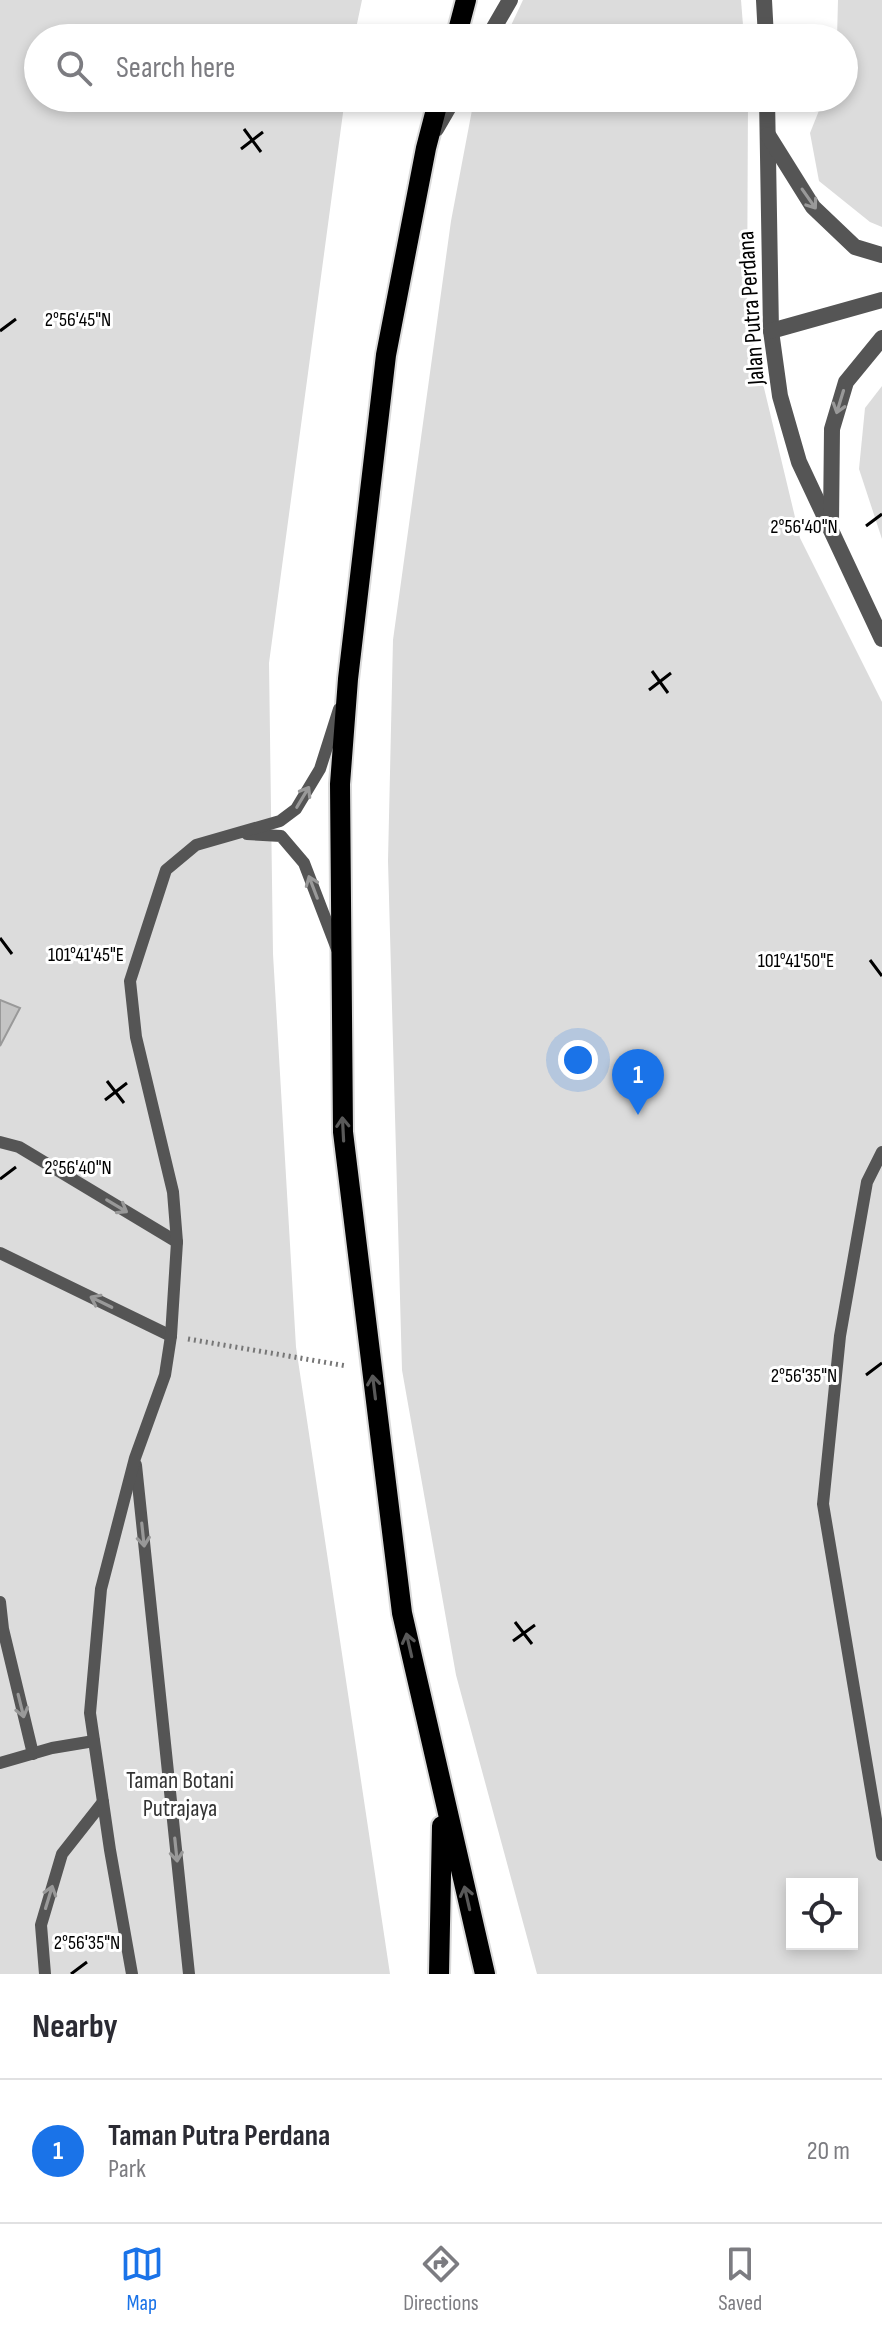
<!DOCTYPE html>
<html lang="en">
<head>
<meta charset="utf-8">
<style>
	body { margin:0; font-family:"Sofia Sans Condensed",sans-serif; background:#f2f2f3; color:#2b2b33 }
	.controls { position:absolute; right:24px; bottom:24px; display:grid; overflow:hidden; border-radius:0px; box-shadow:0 4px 12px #0003 }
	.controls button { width:72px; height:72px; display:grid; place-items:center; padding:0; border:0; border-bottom:2px solid #e1e1e2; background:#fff; color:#2b2b33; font:40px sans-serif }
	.you { position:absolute; left:578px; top:1060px; width:28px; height:28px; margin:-20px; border:6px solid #fff; border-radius:50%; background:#1a73e8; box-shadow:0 0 0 12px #1a73e833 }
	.badge { display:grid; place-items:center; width:52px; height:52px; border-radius:50%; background:#1a73e8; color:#fff; font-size:26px; font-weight:700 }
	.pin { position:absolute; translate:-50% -66px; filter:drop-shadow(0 2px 4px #0008) }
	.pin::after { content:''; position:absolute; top:42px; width:28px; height:24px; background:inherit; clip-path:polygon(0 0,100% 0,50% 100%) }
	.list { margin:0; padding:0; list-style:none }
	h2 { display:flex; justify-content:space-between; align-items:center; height:104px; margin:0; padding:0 32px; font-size:34px }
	h2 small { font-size:26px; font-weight:400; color:#7c7c81 }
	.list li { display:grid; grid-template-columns:52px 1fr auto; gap:24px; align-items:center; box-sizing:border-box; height:144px; padding:0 32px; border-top:2px solid #e1e1e2 }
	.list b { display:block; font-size:30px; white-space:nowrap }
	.list p { margin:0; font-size:26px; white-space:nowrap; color:#7c7c81 }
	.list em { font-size:26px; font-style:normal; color:#7c7c81 }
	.icon { flex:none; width:44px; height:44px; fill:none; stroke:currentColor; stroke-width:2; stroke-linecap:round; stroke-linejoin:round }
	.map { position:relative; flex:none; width:882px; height:1974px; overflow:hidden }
	.search { position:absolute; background:#fff; box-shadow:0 4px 12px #0003; left:24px; right:24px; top:24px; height:88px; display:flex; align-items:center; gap:20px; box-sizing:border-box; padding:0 28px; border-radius:44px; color:#7c7c81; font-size:30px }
	.sheet { height:248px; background:#fff }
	nav { display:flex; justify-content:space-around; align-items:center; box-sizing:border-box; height:112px; border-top:2px solid #e1e1e2; background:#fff; font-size:22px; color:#7c7c81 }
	nav a { display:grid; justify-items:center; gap:4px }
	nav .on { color:#1a73e8 }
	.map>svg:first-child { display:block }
	.green { fill:#dcdcdc; fill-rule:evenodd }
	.building { fill:#c4c4c4; stroke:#999; stroke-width:2 }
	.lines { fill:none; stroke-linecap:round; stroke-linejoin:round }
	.primary-casing { stroke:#dbdbdb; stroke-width:24 }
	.path { stroke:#777; stroke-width:5; stroke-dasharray:2 4; stroke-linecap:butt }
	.lane { stroke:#555; stroke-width:12 }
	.street { stroke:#555; stroke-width:16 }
	.primary { stroke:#000; stroke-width:20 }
	.oneway { stroke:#999 }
	.oneway2 { stroke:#595959 }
	.ticks { fill:none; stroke:#000; stroke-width:3 }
	.labels { text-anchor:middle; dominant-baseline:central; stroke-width:6; stroke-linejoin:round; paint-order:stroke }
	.street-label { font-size:24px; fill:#000; stroke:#fff }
	.park-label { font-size:24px; fill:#333; stroke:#fff }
	.ticks-label { font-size:20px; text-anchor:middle; fill:#000; stroke:#fff; stroke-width:6; stroke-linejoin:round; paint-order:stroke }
</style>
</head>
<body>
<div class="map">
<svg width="882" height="1974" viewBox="0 0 882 1974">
	<rect width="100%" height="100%" fill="#fff"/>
	<!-- green -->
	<g class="green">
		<path d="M0 0H362L354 38H38V98H345L269 663 273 954 296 1347 390 1974H0Z"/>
		<path d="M523 0H741L744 38H505Z"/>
		<path d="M838 0H882V227L870 222 819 181 810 133 824 98H844V38H837Z"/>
		<path d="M478 98H748L747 317 800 538 882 702V1974H537L456 1675 402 1370 388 861 393 640 451 221 472 110ZM792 1884H852V1944H792Z"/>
		<path d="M882 386V539L859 469 865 408Z"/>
	</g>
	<!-- building -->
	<path class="building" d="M0 1000 20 1008 0 1046Z"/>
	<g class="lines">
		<!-- primary casing -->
		<g class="primary-casing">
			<g id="primary">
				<path d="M456 38 466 0"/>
				<path d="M439 98 426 148 386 355 348 679 340 784 343 1132 402 1613 485 1974"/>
				<path d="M439 1974 442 1826"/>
			</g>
		</g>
		<!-- path -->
		<path class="path" d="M188 1339 347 1366"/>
		<!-- lane -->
		<g class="lane">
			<path d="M247 834 281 836 304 863 337 949"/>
			<path d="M0 1142 19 1147 177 1242"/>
			<path d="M882 1152 867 1182 840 1336 823 1504 882 1855"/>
			<path d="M0 1253 171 1336"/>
			<path d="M136 1465 189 1974"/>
			<path d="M0 1602 3 1629 33 1754"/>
			<path d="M0 1763 52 1748 94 1741"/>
			<path d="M45 1974 41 1925 62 1854 103 1802"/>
			<path d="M132 1974 110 1850 90 1713 101 1589 135 1458 165 1375 171 1336 177 1242 173 1192 136 1037 130 981 166 870 196 845 280 821 296 809 320 769 339 709"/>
		</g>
		<!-- street -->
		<g class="street">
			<path d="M764 0 766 38"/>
			<path d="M488 38 510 0"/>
			<path d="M767 98 771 331 780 396 799 462 882 639"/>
			<path d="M436 129 454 98"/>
			<path d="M768 135 813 207 855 247 882 255"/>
			<path d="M771 331 882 300"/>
			<path d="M831 524 832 429 846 382 882 338"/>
		</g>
		<!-- primary -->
		<use href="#primary" class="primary"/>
	</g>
	<!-- one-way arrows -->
	<defs><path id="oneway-shaft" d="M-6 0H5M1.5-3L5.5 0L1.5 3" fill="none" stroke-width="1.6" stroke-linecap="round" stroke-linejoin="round" transform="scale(2)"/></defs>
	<g class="oneway">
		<use href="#oneway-shaft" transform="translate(809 199) rotate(55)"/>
		<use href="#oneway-shaft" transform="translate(840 402) rotate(107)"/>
		<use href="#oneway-shaft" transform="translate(303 797) rotate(-59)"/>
		<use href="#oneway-shaft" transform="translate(313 887) rotate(-111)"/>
		<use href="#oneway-shaft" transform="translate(117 1206) rotate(31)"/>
		<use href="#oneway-shaft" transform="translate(101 1302) rotate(-154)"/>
		<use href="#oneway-shaft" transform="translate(143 1535) rotate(84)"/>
		<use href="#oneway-shaft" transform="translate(21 1706) rotate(76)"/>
		<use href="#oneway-shaft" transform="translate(176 1850) rotate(84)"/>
		<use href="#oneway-shaft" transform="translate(49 1897) rotate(-73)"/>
	</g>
	<g class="oneway2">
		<use href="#oneway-shaft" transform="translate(343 1129) rotate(-93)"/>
		<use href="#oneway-shaft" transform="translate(374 1387) rotate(-97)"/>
		<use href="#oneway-shaft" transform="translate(409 1645) rotate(-103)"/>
		<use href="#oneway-shaft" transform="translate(467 1898) rotate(-103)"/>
	</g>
	<!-- ticks -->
	<path class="ticks" d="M244 129 261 152M241 149 263 132M0 331 16 319M866 526 882 514M652 671 668 693M649 690 671 673M0 938 12 954M870 960 882 976M107 1081 124 1103M105 1100 127 1083M0 1179 16 1167M866 1375 882 1363M515 1622 532 1644M513 1641 535 1625M71 1974 87 1962"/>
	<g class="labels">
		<!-- street labels -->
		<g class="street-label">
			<text transform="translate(751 308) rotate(-94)">Jalan Putra Perdana</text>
		</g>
		<!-- park labels -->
		<g class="park-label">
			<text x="180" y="1780">Taman Botani<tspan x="180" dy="28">Putrajaya</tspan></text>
		</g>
	</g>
	<g class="ticks-label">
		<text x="78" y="326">2°56'45"N</text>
		<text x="804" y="533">2°56'40"N</text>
		<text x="86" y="961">101°41'45"E</text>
		<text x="796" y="967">101°41'50"E</text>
		<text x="78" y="1174">2°56'40"N</text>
		<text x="804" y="1382">2°56'35"N</text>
		<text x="87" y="1949">2°56'35"N</text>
	</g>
</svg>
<div class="controls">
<button><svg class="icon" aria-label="locate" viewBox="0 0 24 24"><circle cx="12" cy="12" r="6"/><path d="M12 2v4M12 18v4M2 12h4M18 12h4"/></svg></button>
</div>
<div class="you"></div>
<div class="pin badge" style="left:638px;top:1115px">1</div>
<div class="search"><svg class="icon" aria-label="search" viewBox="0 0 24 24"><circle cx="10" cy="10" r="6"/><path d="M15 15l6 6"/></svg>Search here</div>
</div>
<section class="sheet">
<h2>Nearby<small></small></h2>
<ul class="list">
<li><span class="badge">1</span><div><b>Taman Putra Perdana</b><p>Park</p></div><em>20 m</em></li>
</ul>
</section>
<nav>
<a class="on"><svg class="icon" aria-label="map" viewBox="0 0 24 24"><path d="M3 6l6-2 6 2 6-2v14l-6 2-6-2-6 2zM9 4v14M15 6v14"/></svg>Map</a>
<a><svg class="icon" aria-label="directions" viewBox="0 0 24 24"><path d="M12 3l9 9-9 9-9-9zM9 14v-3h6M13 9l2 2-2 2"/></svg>Directions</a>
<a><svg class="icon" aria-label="saved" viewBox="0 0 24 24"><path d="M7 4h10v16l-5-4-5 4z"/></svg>Saved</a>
</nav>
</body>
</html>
